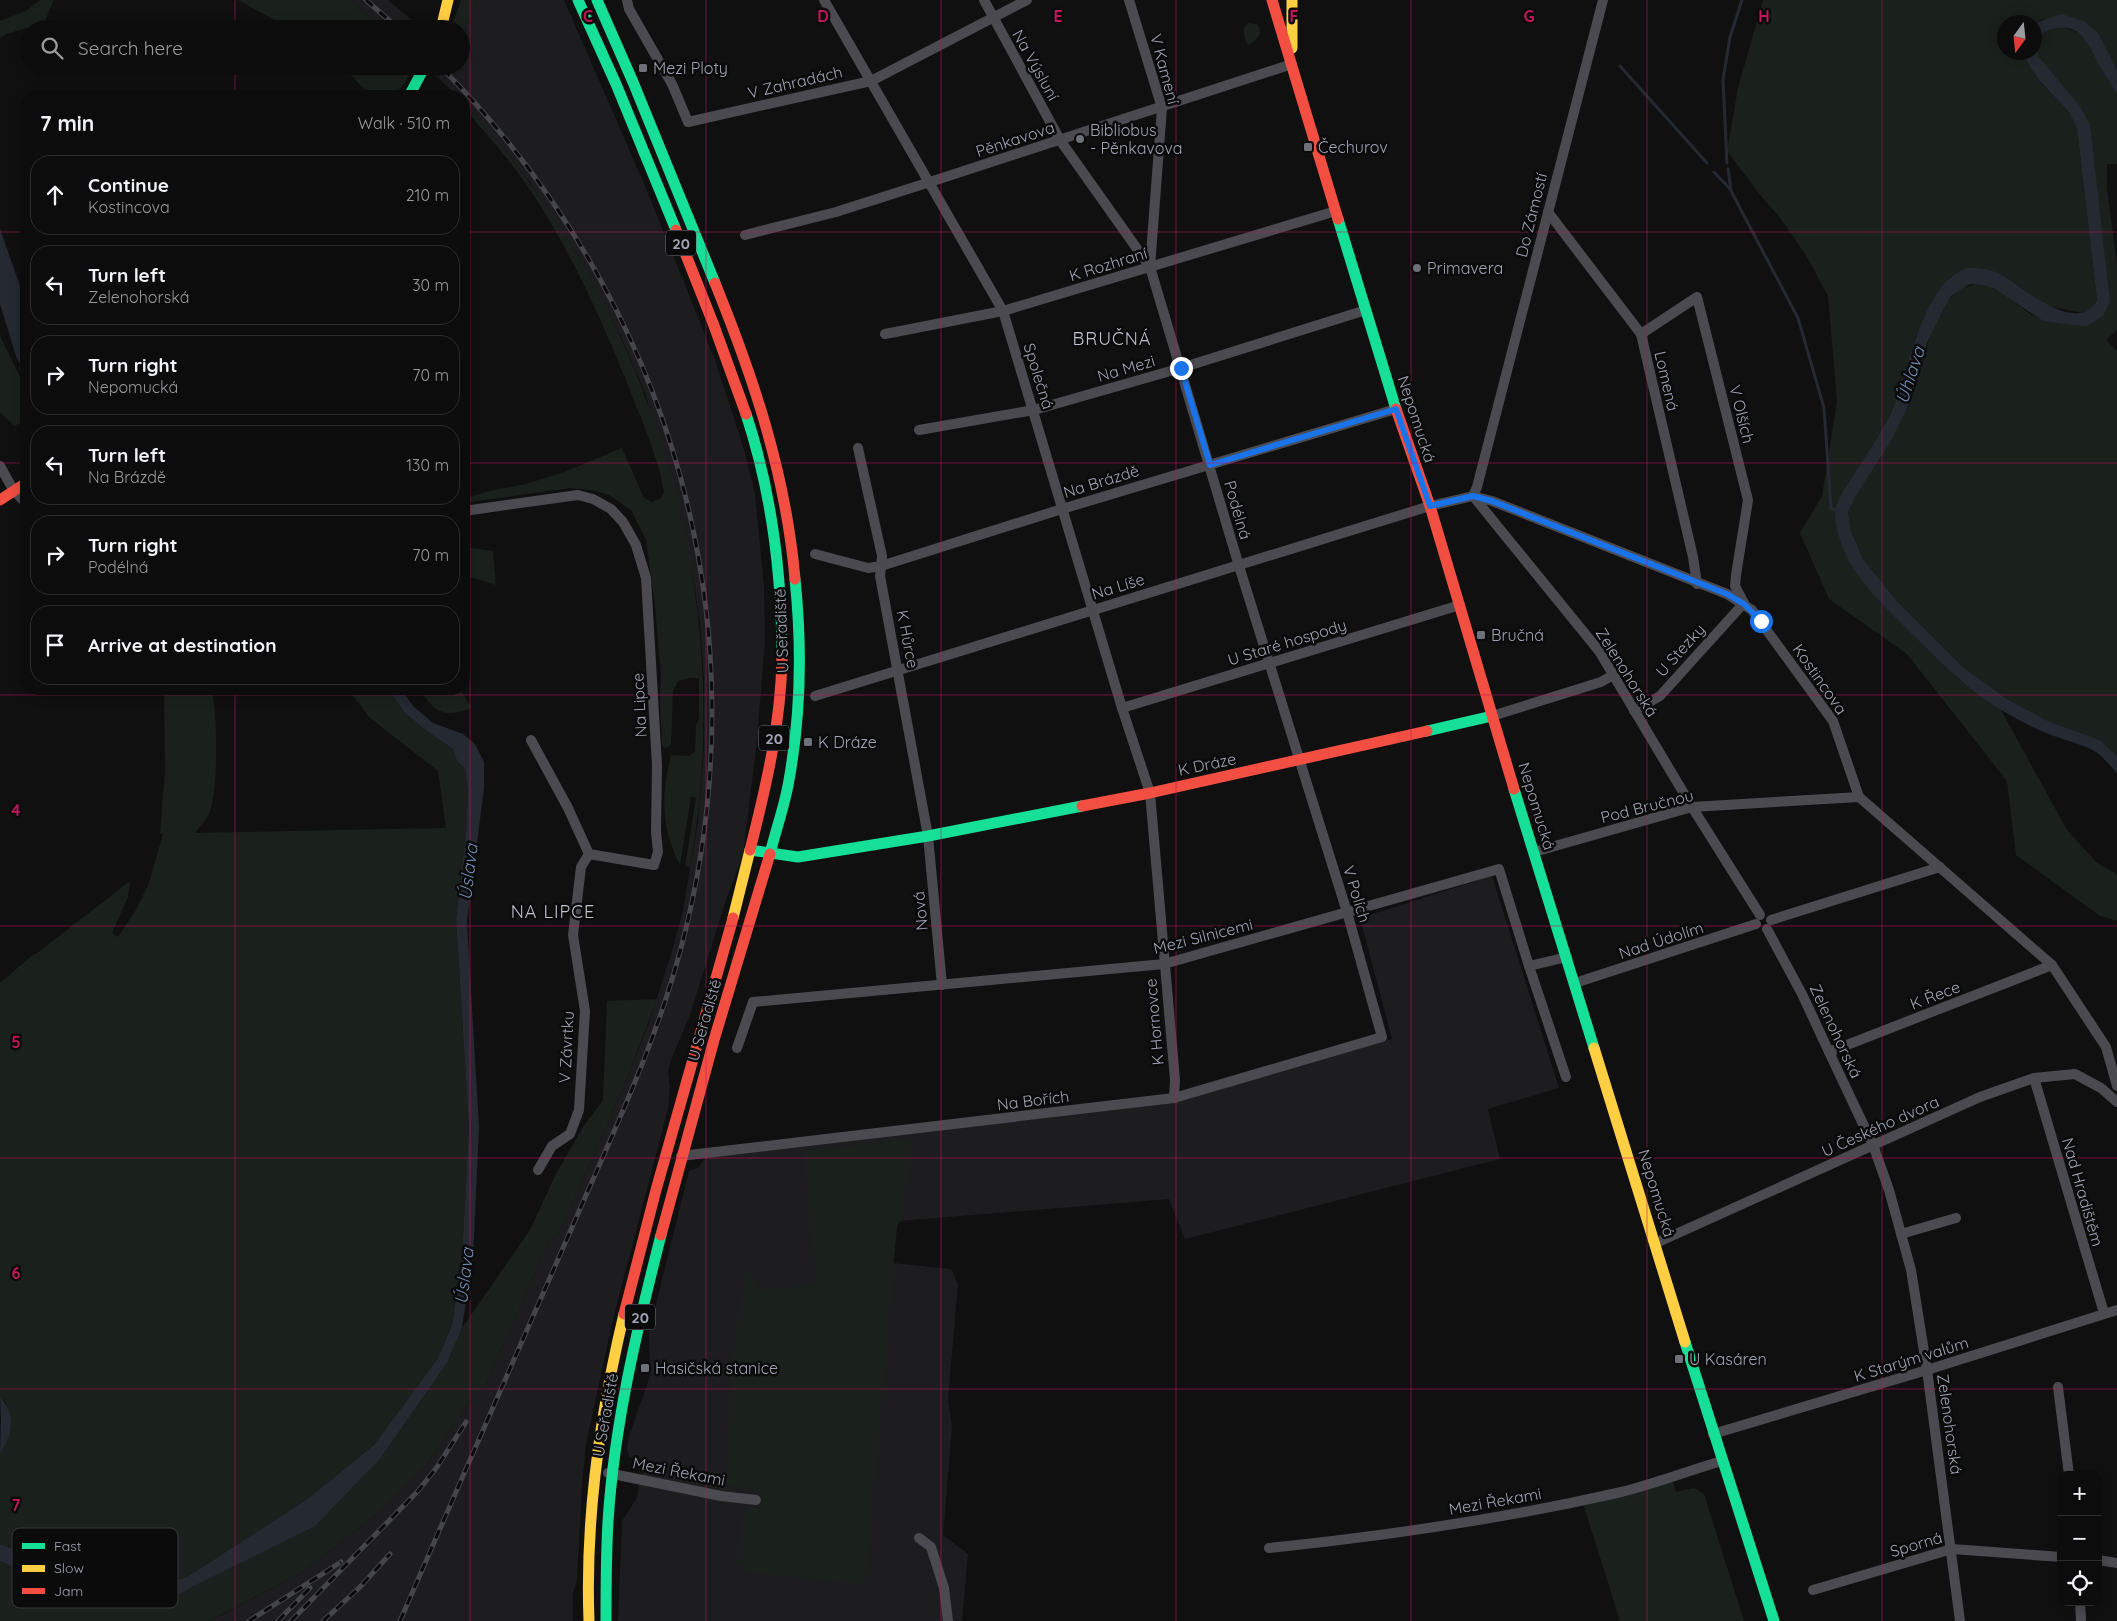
<!DOCTYPE html>
<html lang="en">
<head>
<meta charset="utf-8">
<style>
	body { margin:0; font-family:Quicksand,sans-serif; background:#1a1a1b; color:#f1f3f6 }
	.controls { position:absolute; right:15px; bottom:15px; display:grid; overflow:hidden; border-radius:10px; box-shadow:0 2px 12px #0003 }
	.controls button { width:45px; height:45px; display:grid; place-items:center; padding:0; border:0; border-bottom:1px solid #2c2c2e; background:#0c0c0d; color:#f1f3f6; font:25px sans-serif }
	.compass { position:absolute; left:1997px; top:15px; width:45px; height:45px; border-radius:50%; background:#0c0c0d; box-shadow:0 2px 12px #0003; rotate:195deg }
	.stop { position:absolute; width:15px; height:15px; margin:-11px; border:4px solid #1a73e8; border-radius:50%; background:#fff }
	.stop.end { background:#1a73e8; border-color:#fff; box-shadow:0 1px 5px #0008 }
	.list { margin:0; padding:0; list-style:none }
	h2 { display:flex; justify-content:space-between; align-items:center; height:65px; margin:0; padding:0 20px; font-size:21px }
	h2 small { font-size:16px; font-weight:400; color:#9a9b9d }
	.list li { display:grid; grid-template-columns:32px 1fr auto; gap:15px; align-items:center; box-sizing:border-box; height:80px; margin:0 10px 10px; padding:0 10px; border:1px solid #2c2c2e; border-radius:20px }
	.list b { display:block; font-size:19px; white-space:nowrap }
	.list p { margin:0; font-size:16px; white-space:nowrap; color:#9a9b9d }
	.list em { font-size:16px; font-style:normal; color:#9a9b9d }
	.icon { flex:none; width:28px; height:28px; fill:none; stroke:currentColor; stroke-width:2; stroke-linecap:round; stroke-linejoin:round }
	.map { position:relative; flex:none; width:2117px; height:1621px; overflow:hidden }
	.search { position:absolute; background:#0c0c0d; box-shadow:0 2px 12px #0003; left:20px; top:20px; width:450px; height:55px; display:flex; align-items:center; gap:12px; box-sizing:border-box; padding:0 18px; border-radius:28px; color:#9a9b9d; font-size:19px }
	.panel { position:absolute; background:#0c0c0d; box-shadow:0 2px 12px #0003; left:20px; top:90px; width:450px; height:605px; border-radius:20px }
	.map>svg:first-child { display:block }
	.built { fill:#1d1d1f }
	.green { fill:#1a211c }
	.water { fill:#242932 }
	.lines { fill:none; stroke-linecap:round; stroke-linejoin:round }
	.stream { stroke:#242932; stroke-width:3 }
	.street { stroke:#4a4a50; stroke-width:10 }
	.fast { stroke:#16e098; stroke-width:11 }
	.slow { stroke:#ffcf43; stroke-width:11 }
	.jam { stroke:#f24e42; stroke-width:11 }
	.rail-casing { stroke:#45464a; stroke-width:5 }
	.rail { stroke:#0b0b0c; stroke-width:3; stroke-dasharray:9; stroke-linecap:butt }
	.route { stroke:#1a73e8; stroke-width:6 }
	.grid { fill:none; stroke:#c2185b; stroke-width:1; stroke-opacity:0.55 }
	.poi-dot { fill:#6e707a; stroke:#0b0b0c; stroke-width:2 }
	.labels { text-anchor:middle; dominant-baseline:central; stroke-width:5; stroke-linejoin:round; paint-order:stroke }
	.shield { fill:#0b0b0c; stroke:#737581; stroke-width:1 }
	.shield-label { font-size:15px; font-weight:bold; fill:#a0a3b3 }
	.street-label { font-size:16px; fill:#a0a3b3; stroke:#0b0b0c }
	.poi-label { font-size:16px; fill:#a0a3b3; stroke:#0b0b0c; text-anchor:start }
	.neighbourhood-label { font-size:18px; letter-spacing:1px; fill:#c1c2cf; stroke:#0b0b0c }
	.water-label { font-size:18px; font-style:italic; fill:#738bb2; stroke:#0b0b0c }
	.key { fill:#0b0b0c; stroke:#38393e; stroke-width:1 }
	.key-label { font-size:14px; fill:#a0a3b3 }
	.grid-label { font-size:16px; text-anchor:middle; font-weight:bold; fill:#c2185b; stroke:#0b0b0c; stroke-width:5; stroke-linejoin:round; paint-order:stroke }
</style>
</head>
<body>
<div class="map">
<svg width="2117" height="1621" viewBox="0 0 2117 1621">
	<rect width="100%" height="100%" fill="#101011"/>
	<!-- built -->
	<g class="built">
		<path d="M349 0H388L422 29H385Z"/>
		<path d="M478 0H564L645 186 686 287 716 363 743 446 755 494 764 587 765 642 757 740 743 855 725 903 690 1015 671 1060 668 1072 670 1088 668 1109 612 1323 586 1444 582 1485 577 1580 573 1593V1621H210L301 1573 376 1515 427 1464 476 1392 485 1386 550 1239 557 1235 566 1218 628 1076 649 1023 672 951 683 910 698 822 704 747V679L700 624 693 576 646 395 621 337 579 258 529 181 464 104V96H457L426 66H461V34Z"/>
		<path d="M1492 876 1559 1088 1488 1109 1500 1159 1185 1239 1169 1199 900 1221 897 1226 893 1263 951 1269 958 1284 948 1399 952 1426 943 1535 968 1554 962 1621H618L622 1521 637 1498 642 1463 629 1456 627 1449 629 1436 650 1376 649 1332 689 1171 699 1167 705 1157 1163 1104 1392 1039 1360 918Z"/>
	</g>
	<!-- green -->
	<g class="green">
		<path d="M40 0H54L44 23 6 34 0 38V21L26 11Z"/>
		<path d="M238 0H349L385 29H291Z"/>
		<path d="M461 0H478L461 34V29H451Z"/>
		<path d="M1763 0H2117V70L2099 34 2043 19 2035 23 2004 22V52L2025 53C2026 72 2055 96 2067 110 2071 116 2074 122 2077 128L2097 299 2093 307 2083 313 2048 306 2001 274 1951 276 1933 302 1915 339 1898 398 1881 433 1845 488 1835 510 1838 534 1956 677 2001 710 2067 830 2097 863 2117 874V921L2100 916 2016 855 2007 781 1907 654 1829 599 1800 533 1822 496 1837 401 1828 296 1807 257 1782 220 1761 196 1727 151 1738 88Z"/>
		<path d="M1248 23 1257 24C1264 33 1257 39 1249 45L1246 43 1243 29Z"/>
		<path d="M2061 27 2079 33 2088 41 2100 66 2117 94V164H2107V189L2117 263V330L2106 340 2117 351V756L2100 740 2048 721 2007 699 1964 668 1897 601 1863 559 1851 531 1848 512C1861 484 1877 459 1893 432 1898 423 1905 413 1910 403 1924 372 1932 280 1981 285 2004 287 2023 314 2043 320 2051 323 2092 317 2103 316L2090 124 2038 56 2037 38 2041 34Z"/>
		<path d="M342 66H412L406 82 393 96H371Z"/>
		<path d="M464 104C653 306 739 595 690 867L685 866 696 798 691 797 680 865C661 829 661 795 671 755L689 756 695 751 696 725 699 719V678H691L678 681 673 691 671 745 665 748 662 745 660 700 661 676 655 605 646 540 631 510 609 495 592 490 570 488 464 503V499L489 491 526 484 564 472 622 448 644 498 652 502 661 498 664 492C658 456 642 422 629 388 602 320 571 252 531 191 511 161 487 135 464 108Z"/>
		<path d="M0 336 26 389V421L14 426 0 412Z"/>
		<path d="M464 547 493 551 496 585 464 575Z"/>
		<path d="M164 689H212C217 716 219 789 209 814 206 821 199 827 195 833L446 828 438 771 369 717 348 689H388L405 713 428 732 453 749 457 761 465 769 468 791 466 834 456 920 469 1128 462 1256 452 1325 438 1358 374 1445 306 1500 187 1577 159 1586 114 1589 0 1544V1454L5 1446 6 1403 0 1397V983L34 954H36L130 881 128 897 112 933 118 937 136 910 149 883 163 834H160L165 771Z"/>
		<path d="M419 689H460L471 708C443 719 435 712 419 689Z"/>
		<path d="M657 999 628 1076 566 1218 557 1235 550 1239 485 1386 476 1392 427 1464 376 1515 301 1573 209 1621H0V1561L96 1602 134 1606 161 1605 192 1587 242 1562 380 1459 447 1363 462 1328 530 1230 556 1174 583 1127 603 1100 607 1001Z"/>
		<path d="M908 1140 911 1145 902 1222 900 1221 897 1226 865 1584 744 1572V1565L738 1564 741 1522 747 1511 759 1506 761 1490 724 1485 730 1419 731 1372 745 1269 752 1275 757 1290 817 1285 803 1151Z"/>
		<path d="M1671 1476 1676 1492 1694 1488 1704 1494 1744 1621H1620L1582 1500Z"/>
	</g>
	<!-- water -->
	<g class="water">
		<path d="M2062 14 2085 22 2099 34 2117 70V94C2111 85 2106 76 2100 67 2090 49 2083 22 2054 29 2047 31 2042 33 2037 38L2038 56 2079 105 2090 124 2110 302 2103 316 2087 326 2073 325 2043 321 1995 289 1983 285 1970 284 1960 290 1951 296 1944 308 1927 343 1910 402 1892 439 1857 494 1848 512 1851 531 1863 559 1897 601 1964 668 2007 699 2048 721 2100 740 2117 756V773C2110 766 2102 755 2093 750 2078 743 2061 739 2046 733 2031 727 2015 718 2001 710 1966 689 1939 660 1910 632 1890 612 1867 590 1852 566 1843 551 1834 528 1835 511 1837 497 1854 475 1861 463 1878 438 1894 412 1903 382 1911 351 1931 275 1969 268 1979 267 1993 270 2002 275 2023 287 2078 337 2097 300L2077 128C2074 122 2071 116 2067 110 2055 96 2026 71 2025 53L2034 52 2035 23Z"/>
		<path d="M0 229 26 303V375L16 356 0 304Z"/>
		<path d="M388 689H401L413 706 433 723 463 734 475 744 484 762V788L467 921 479 1128 473 1257 462 1328 447 1363 380 1459 315 1526 192 1587 161 1605 134 1606 96 1602 0 1561V1544L114 1589 159 1586 187 1577 306 1500 374 1445 438 1358 452 1325 462 1256 469 1128 456 920 466 834 468 791 465 769 457 761 453 749 428 732 405 713Z"/>
		<path d="M0 1397C17 1415 12 1435 0 1454L1 1418Z"/>
	</g>
	<g class="lines">
		<!-- stream -->
		<g class="stream">
			<path d="M1620 66 1707 163"/>
			<path d="M1727 163 1723 80 1730 37 1742 0"/>
			<path d="M1728 169 1731 191 1798 318 1824 408 1831 509 1837 510"/>
			<path d="M1714 172 1731 190"/>
		</g>
		<!-- street -->
		<g class="street">
			<path d="M627 0 629 9 672 84 688 122 871 81 1027 0"/>
			<path d="M824 0 1003 311 1122 708 1150 793 1175 1080 1174 1098"/>
			<path d="M1129 0 1162 108 1150 267"/>
			<path d="M1603 0 1477 487 1473 496 1492 501 1727 594 1752 610 1833 721 1859 797 2052 965 2106 1047 2117 1086"/>
			<path d="M1548 212 1641 334 1693 557 1697 584"/>
			<path d="M745 235 836 212 930 182 1292 64"/>
			<path d="M885 334 1003 311 1336 211"/>
			<path d="M1641 334 1697 297 1748 500 1736 575 1735 586 1744 603"/>
			<path d="M919 430 1034 410 1181 368 1366 310"/>
			<path d="M858 448 882 556 880 576 928 836 942 985"/>
			<path d="M0 466 14 491 26 503"/>
			<path d="M464 511 578 495 593 499 611 509 623 522 636 545 646 578 657 765 656 832 658 852 654 865 589 854 568 808 531 740"/>
			<path d="M815 554 868 568 881 566 1062 509 1396 409"/>
			<path d="M815 696 1430 506 1473 496 1599 651 1692 807 1760 915"/>
			<path d="M1122 708 1460 605"/>
			<path d="M1634 711 1660 696 1744 603"/>
			<path d="M1492 716 1601 682 1613 675"/>
			<path d="M1534 852 1692 807 1859 797"/>
			<path d="M1771 920 1940 867"/>
			<path d="M1767 929 1802 994 1829 1052 1873 1145 1889 1190 1911 1270 1927 1370 1960 1621"/>
			<path d="M1529 966 1566 1077"/>
			<path d="M1575 983 1756 924"/>
			<path d="M737 1048 753 1002 1164 964 1499 869 1529 966 1567 957"/>
			<path d="M1829 1052 2052 965"/>
			<path d="M2034 1078 2104 1313"/>
			<path d="M681 1156 1174 1098 1382 1037 1347 912 1239 566 1150 267 1060 140 984 0"/>
			<path d="M538 1170 552 1146 570 1134 579 1110 585 1011 573 935 581 867 589 854"/>
			<path d="M1901 1234 1956 1218"/>
			<path d="M1656 1243 1980 1097 2034 1078 2075 1074 2101 1088 2117 1102"/>
			<path d="M2058 1387 2069 1475"/>
			<path d="M1713 1434 1927 1370 2117 1310"/>
			<path d="M608 1473 721 1496 756 1500"/>
			<path d="M919 1538 931 1547 944 1588 948 1621"/>
			<path d="M1269 1548C1386 1536 1502 1519 1617 1493 1652 1485 1687 1471 1722 1461"/>
			<path d="M2098 1560 2117 1563"/>
			<path d="M1813 1590 1952 1549 2061 1557"/>
			<path d="M2080 1602 2081 1621"/>
		</g>
		<!-- fast -->
		<g class="fast">
			<path d="M578 0 616 84 676 230"/>
			<path d="M597 0 633 82 715 283"/>
			<path d="M409 96 425 66"/>
			<path d="M1338 219 1396 409"/>
			<path d="M746 414C772 493 782 575 782 658"/>
			<path d="M1427 731 1492 716"/>
			<path d="M1514 789 1594 1048"/>
			<path d="M750 850 798 857 928 836 1082 806"/>
			<path d="M770 854C776 829 785 805 789 780 801 714 802 646 795 579"/>
			<path d="M1685 1342 1774 1621"/>
			<path d="M606 1621C606 1588 606 1555 608 1522 614 1425 637 1329 661 1235"/>
		</g>
		<!-- slow -->
		<g class="slow">
			<path d="M1292 0V48"/>
			<path d="M441 29 448 0"/>
			<path d="M733 918 750 850"/>
			<path d="M1594 1048 1685 1342"/>
			<path d="M589 1621C585 1518 600 1414 624 1314"/>
		</g>
		<!-- jam -->
		<g class="jam">
			<path d="M1272 0 1338 219"/>
			<path d="M676 230 713 323 746 414"/>
			<path d="M715 283C754 379 786 475 795 579"/>
			<path d="M1396 409 1430 506 1514 789"/>
			<path d="M0 500 26 483"/>
			<path d="M1082 806 1150 793 1427 731"/>
			<path d="M750 850C766 787 781 723 782 658"/>
			<path d="M661 1235 714 1040 770 854"/>
			<path d="M624 1314 656 1190 733 918"/>
		</g>
		<!-- rail casing -->
		<g class="rail-casing">
			<g id="rail">
				<path d="M366 0 399 29"/>
				<path d="M249 1621 341 1562"/>
				<path d="M278 1621 310 1588"/>
				<path d="M291 1621 418 1491 437 1467 466 1422"/>
				<path d="M323 1621 360 1587 390 1554"/>
				<path d="M400 1621C456 1491 513 1362 570 1232 610 1139 655 1047 681 948 766 627 673 301 440 66"/>
			</g>
		</g>
		<!-- rail -->
		<use href="#rail" class="rail"/>
	</g>
	<g class="lines">
		<!-- route -->
		<path class="route" d="M1181 368 1210 465 1396 409 1430 506 1473 496 1492 501 1727 594 1744 604 1761 621"/>
	</g>
	<!-- grid -->
	<path class="grid" d="M235 0V29M470 0V1621M706 0V1621M941 0V1621M1176 0V1621M1411 0V1621M1647 0V1621M1882 0V1621M235 66V96M0 232H26M464 232H2117M0 463H26M464 463H2117M235 689V1621M0 695H2117M0 926H2117M0 1158H2117M0 1389H2117"/>
	<!-- markers -->
	<g class="poi-dot">
		<rect x="638" y="63" width="10" height="10" rx="2.5"/>
		<circle cx="1080" cy="139" r="5"/>
		<rect x="1303" y="142" width="10" height="10" rx="2.5"/>
		<circle cx="1417" cy="268" r="5"/>
		<rect x="1476" y="630" width="10" height="10" rx="2.5"/>
		<rect x="803" y="737" width="10" height="10" rx="2.5"/>
		<rect x="1674" y="1354" width="10" height="10" rx="2.5"/>
		<rect x="640" y="1363" width="10" height="10" rx="2.5"/>
	</g>
	<g class="labels">
		<!-- shield labels -->
		<g class="shield">
			<rect x="666" y="230.5" width="30" height="25" rx="4"/>
			<rect x="759" y="725.5" width="30" height="25" rx="4"/>
			<rect x="625" y="1304.5" width="30" height="25" rx="4"/>
		</g>
		<g class="shield-label">
			<text x="681" y="243">20</text>
			<text x="774" y="738">20</text>
			<text x="640" y="1317">20</text>
		</g>
		<!-- street labels -->
		<g class="street-label">
			<text transform="translate(1036 65) rotate(61)">Na Výsluní</text>
			<text transform="translate(1165 69) rotate(75)">V Kamení</text>
			<text transform="translate(795 82) rotate(-13)">V Zahradách</text>
			<text transform="translate(1015 139) rotate(-18)">Pěnkavova</text>
			<text transform="translate(1531 215) rotate(-76)">Do Zámostí</text>
			<text transform="translate(1108 264) rotate(-17)">K Rozhraní</text>
			<text transform="translate(1126 368) rotate(-16)">Na Mezi</text>
			<text transform="translate(1039 376) rotate(73)">Společná</text>
			<text transform="translate(1667 381) rotate(77)">Lomená</text>
			<text transform="translate(1742 414) rotate(76)">V Olších</text>
			<text transform="translate(1417 419) rotate(72)">Nepomucká</text>
			<text transform="translate(1101 481) rotate(-17)">Na Brázdě</text>
			<text transform="translate(1238 510) rotate(74)">Podélná</text>
			<text transform="translate(1118 586) rotate(-17)">Na Líše</text>
			<text transform="translate(781 631) rotate(-92)">U Seřadiště</text>
			<text transform="translate(908 639) rotate(79)">K Hůrce</text>
			<text transform="translate(1287 642) rotate(-17)">U Staré hospody</text>
			<text transform="translate(1680 650) rotate(-48)">U Stezky</text>
			<text transform="translate(1627 672) rotate(58)">Zelenohorská</text>
			<text transform="translate(1820 679) rotate(55)">Kostincova</text>
			<text transform="translate(639 705) rotate(-93)">Na Lipce</text>
			<text transform="translate(1207 764) rotate(-12)">K Dráze</text>
			<text transform="translate(1537 806) rotate(73)">Nepomucká</text>
			<text transform="translate(1647 806) rotate(-14)">Pod Bručnou</text>
			<text transform="translate(1357 894) rotate(73)">V Polích</text>
			<text transform="translate(920 911) rotate(-95)">Nová</text>
			<text transform="translate(1203 936) rotate(-14)">Mezi Silnicemi</text>
			<text transform="translate(1661 940) rotate(-18)">Nad Údolím</text>
			<text transform="translate(1935 995) rotate(-21)">K Řece</text>
			<text transform="translate(704 1020) rotate(-74)">U Seřadiště</text>
			<text transform="translate(1154 1022) rotate(-95)">K Hornovce</text>
			<text transform="translate(1836 1031) rotate(65)">Zelenohorská</text>
			<text transform="translate(566 1047) rotate(-87)">V Závrtku</text>
			<text transform="translate(1033 1100) rotate(-7)">Na Bořích</text>
			<text transform="translate(1880 1126) rotate(-24)">U Českého dvora</text>
			<text transform="translate(2083 1192) rotate(74)">Nad Hradištěm</text>
			<text transform="translate(1657 1193) rotate(73)">Nepomucká</text>
			<text transform="translate(1911 1359) rotate(-17)">K Starým valům</text>
			<text transform="translate(605 1415) rotate(-80)">U Seřadiště</text>
			<text transform="translate(1950 1424) rotate(82)">Zelenohorská</text>
			<text transform="translate(679 1471) rotate(11)">Mezi Řekami</text>
			<text transform="translate(1495 1501) rotate(-10)">Mezi Řekami</text>
			<text transform="translate(1916 1544) rotate(-16)">Sporná</text>
		</g>
		<!-- poi labels -->
		<g class="poi-label">
			<text x="653" y="68">Mezi Ploty</text>
			<text x="1090" y="130">Bibliobus<tspan x="1090" dy="18">- Pěnkavova</tspan></text>
			<text x="1318" y="147">Čechurov</text>
			<text x="1427" y="268">Primavera</text>
			<text x="1491" y="635">Bručná</text>
			<text x="818" y="742">K Dráze</text>
			<text x="1689" y="1359">U Kasáren</text>
			<text x="655" y="1368">Hasičská stanice</text>
		</g>
		<!-- neighbourhood labels -->
		<g class="neighbourhood-label">
			<text x="1112" y="338">BRUČNÁ</text>
			<text x="553" y="911">NA LIPCE</text>
		</g>
		<!-- water labels -->
		<g class="water-label">
			<text transform="translate(1910 375) rotate(-72)">Úhlava</text>
			<text transform="translate(468 872) rotate(-83)">Úslava</text>
			<text transform="translate(464 1276) rotate(-83)">Úslava</text>
		</g>
	</g>
	<!-- legend -->
	<rect x="12" y="1528" width="166" height="80" rx="8" class="key"/>
	<rect x="22" y="1543" width="23" height="6" fill="#16e098"/>
	<rect x="22" y="1565" width="23" height="7" fill="#ffcf43"/>
	<rect x="22" y="1588" width="23" height="6" fill="#f24e42"/>
	<g class="key-label">
		<text x="54" y="1551">Fast</text>
		<text x="54" y="1573">Slow</text>
		<text x="54" y="1596">Jam</text>
	</g>
	<g class="grid-label">
		<text x="588" y="22">C</text>
		<text x="823" y="22">D</text>
		<text x="1058" y="22">E</text>
		<text x="1294" y="22">F</text>
		<text x="1529" y="22">G</text>
		<text x="1764" y="22">H</text>
		<text x="16" y="816">4</text>
		<text x="16" y="1048">5</text>
		<text x="16" y="1279">6</text>
		<text x="16" y="1511">7</text>
	</g>
</svg>
<div class="controls">
<button>+</button>
<button>−</button>
<button><svg class="icon" aria-label="locate" viewBox="0 0 24 24"><circle cx="12" cy="12" r="6"/><path d="M12 2v4M12 18v4M2 12h4M18 12h4"/></svg></button>
</div>
<svg class="compass" viewBox="-18 -18 36 36"><path d="M0-13l5 13h-10z" fill="#e53935"/><path d="M0 13l5-13h-10z" fill="#9a9b9d"/></svg>
<div class="stop" style="left:1761px;top:621px"></div>
<div class="stop end" style="left:1181px;top:368px"></div>
<div class="search"><svg class="icon" aria-label="search" viewBox="0 0 24 24"><circle cx="10" cy="10" r="6"/><path d="M15 15l6 6"/></svg>Search here</div>
<section class="panel">
<h2>7 min<small>Walk · 510 m</small></h2>
<ul class="list">
<li><svg class="icon" aria-label="ahead" viewBox="0 0 24 24"><path d="M12 20V5M6 11l6-6 6 6"/></svg><div><b>Continue</b><p>Kostincova</p></div><em>210 m</em></li>
<li><svg class="icon" aria-label="left" viewBox="0 0 24 24"><path d="M17 20v-9H6M10 6l-5 5 5 5"/></svg><div><b>Turn left</b><p>Zelenohorská</p></div><em>30 m</em></li>
<li><svg class="icon" aria-label="right" viewBox="0 0 24 24"><path d="M7 20v-9h11M14 6l5 5-5 5"/></svg><div><b>Turn right</b><p>Nepomucká</p></div><em>70 m</em></li>
<li><svg class="icon" aria-label="left" viewBox="0 0 24 24"><path d="M17 20v-9H6M10 6l-5 5 5 5"/></svg><div><b>Turn left</b><p>Na Brázdě</p></div><em>130 m</em></li>
<li><svg class="icon" aria-label="right" viewBox="0 0 24 24"><path d="M7 20v-9h11M14 6l5 5-5 5"/></svg><div><b>Turn right</b><p>Podélná</p></div><em>70 m</em></li>
<li><svg class="icon" aria-label="arrive" viewBox="0 0 24 24"><path d="M6 21V4h12l-3 4 3 4H6"/></svg><div><b>Arrive at destination</b></div></li>
</ul>
</section>
</div>
</body>
</html>
